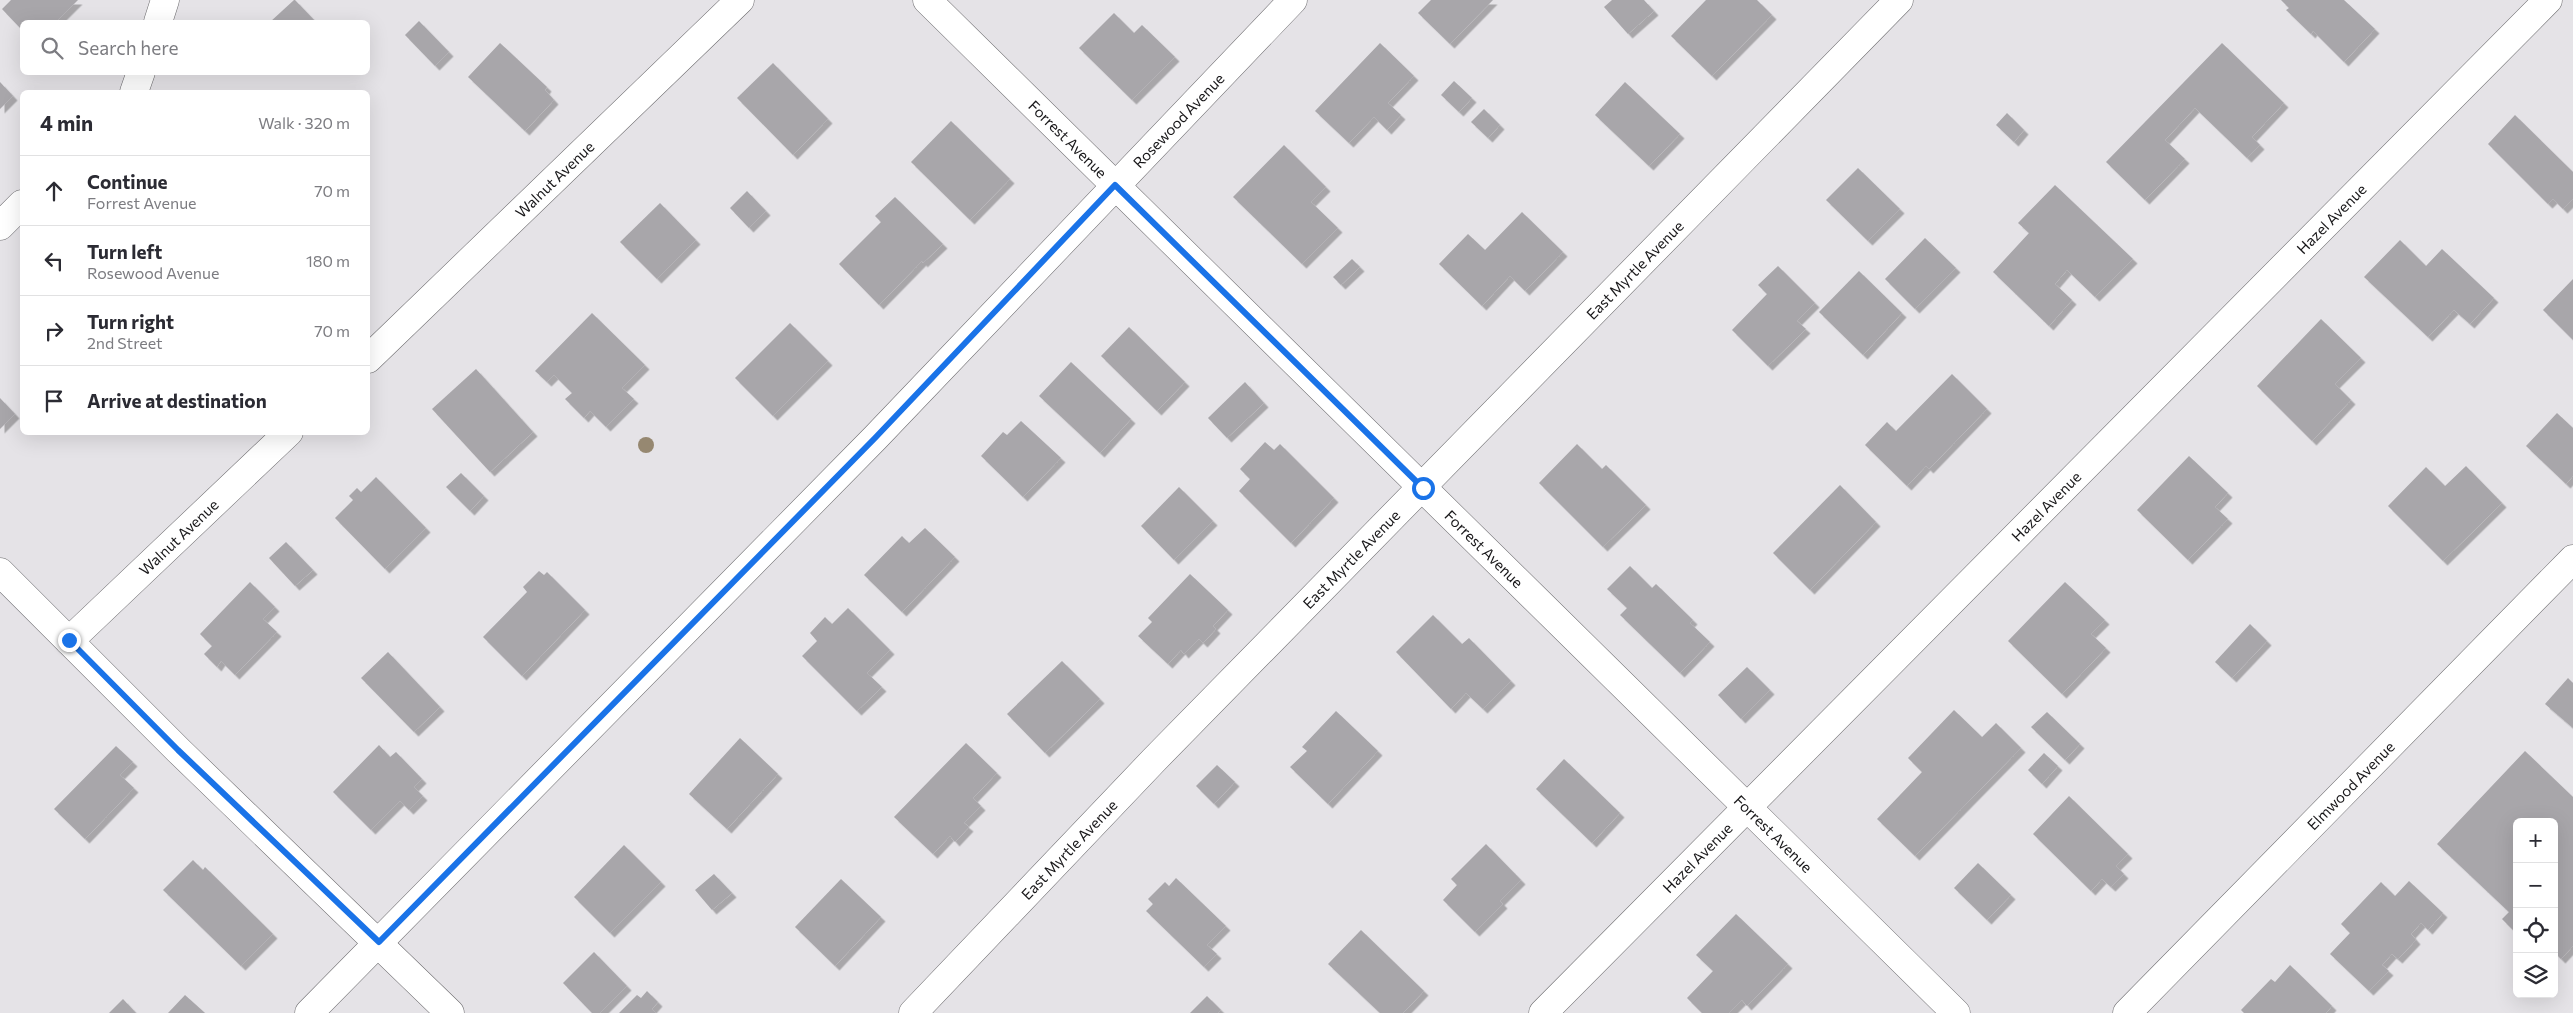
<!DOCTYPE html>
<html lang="en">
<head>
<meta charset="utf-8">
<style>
	body { margin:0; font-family:Commissioner,sans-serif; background:#f7f7f7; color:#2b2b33 }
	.controls { position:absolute; right:15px; bottom:15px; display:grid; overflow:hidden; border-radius:8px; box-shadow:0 5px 20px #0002 }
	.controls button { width:45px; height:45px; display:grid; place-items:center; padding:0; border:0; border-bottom:1px solid #e1e1e2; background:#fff; color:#2b2b33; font:25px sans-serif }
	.stop { position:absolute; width:15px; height:15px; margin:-11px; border:4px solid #1a73e8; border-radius:50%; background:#fff }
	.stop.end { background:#1a73e8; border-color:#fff; box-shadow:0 1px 5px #0008 }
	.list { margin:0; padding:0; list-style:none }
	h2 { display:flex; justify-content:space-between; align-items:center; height:65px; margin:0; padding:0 20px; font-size:21px }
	h2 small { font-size:16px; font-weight:400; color:#7c7c81 }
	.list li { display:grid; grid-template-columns:32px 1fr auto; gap:15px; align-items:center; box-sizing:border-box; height:70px; padding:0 20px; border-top:1px solid #e1e1e2 }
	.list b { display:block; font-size:19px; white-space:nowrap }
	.list p { margin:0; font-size:16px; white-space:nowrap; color:#7c7c81 }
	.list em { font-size:16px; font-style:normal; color:#7c7c81 }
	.icon { flex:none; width:28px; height:28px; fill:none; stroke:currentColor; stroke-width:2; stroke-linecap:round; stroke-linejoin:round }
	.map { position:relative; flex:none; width:2573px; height:1013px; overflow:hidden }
	.search { position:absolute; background:#fff; box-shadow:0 5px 20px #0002; left:20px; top:20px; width:350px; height:55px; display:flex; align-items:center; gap:12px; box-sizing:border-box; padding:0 18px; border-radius:8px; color:#7c7c81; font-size:19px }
	.panel { position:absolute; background:#fff; box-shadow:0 5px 20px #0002; left:20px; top:90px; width:350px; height:345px; border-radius:8px }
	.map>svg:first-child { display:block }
	.building { fill:#a8a6aa; filter:url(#shadow) }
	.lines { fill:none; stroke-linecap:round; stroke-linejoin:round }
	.minor-casing { stroke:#6c6b6e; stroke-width:29 }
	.minor { stroke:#fff; stroke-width:28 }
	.tree { fill:#968871 }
	.route { stroke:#1a73e8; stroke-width:6 }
	.labels { text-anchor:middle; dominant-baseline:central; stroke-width:4; stroke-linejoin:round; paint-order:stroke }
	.street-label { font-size:15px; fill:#181719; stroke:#fff }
</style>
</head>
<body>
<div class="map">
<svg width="2573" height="1013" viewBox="0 0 2573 1013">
	<defs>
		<filter id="shadow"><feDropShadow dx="4.5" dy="4.5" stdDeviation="0" flood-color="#0004"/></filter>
	</defs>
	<rect width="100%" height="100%" fill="#e5e3e7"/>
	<!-- building -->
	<g class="building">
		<path d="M11 0H78L56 22H22V30L2 9Z"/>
		<path d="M295 0 316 22H270L294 0Z"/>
		<path d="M1431 0H1493L1450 44 1418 13Z"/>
		<path d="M1612 0H1644L1654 11 1628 34 1604 7Z"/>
		<path d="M1706 0H1757L1772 15 1712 76 1671 36Z"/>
		<path d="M2281 0H2344L2375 29 2344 62 2313 31 2311 34 2286 10 2289 8Z"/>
		<path d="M1114 13 1134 33 1142 25 1175 57 1132 100 1079 48Z"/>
		<path d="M419 21 449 52 435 66 405 35Z"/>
		<path d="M500 43 547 87 545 90 554 100 525 131 468 77Z"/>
		<path d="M1380 43 1414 76 1388 103 1401 115 1387 130 1374 117 1349 143 1315 111Z"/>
		<path d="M2222 43 2284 103 2252 137 2260 145 2247 158 2195 108 2165 140 2185 159 2145 200 2106 162Z"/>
		<path d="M773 63 828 119 793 155 737 98Z"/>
		<path d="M1454 81 1472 98 1459 112 1441 95Z"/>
		<path d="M0 82 13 96 0 109Z"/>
		<path d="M1625 82 1680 134 1649 166 1595 115Z"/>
		<path d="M1484 109 1500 125 1488 138 1471 122Z"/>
		<path d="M2007 113 2024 130 2014 142 1996 125Z"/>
		<path d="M2515 115 2573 172V199L2563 209 2553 199 2548 204 2488 144Z"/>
		<path d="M951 121 1010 179 970 220 911 162Z"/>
		<path d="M1284 145 1326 187 1311 202 1338 228 1302 264 1233 197Z"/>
		<path d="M1858 168 1900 209 1868 241 1826 200Z"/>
		<path d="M2055 185 2133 259 2095 297 2067 270 2055 284 2072 300 2049 326 1993 272 2029 233 2018 223Z"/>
		<path d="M747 191 766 211 749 228 730 208Z"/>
		<path d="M895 197 943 244 923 263 922 261 879 305 839 264 881 222 875 216Z"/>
		<path d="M660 203 696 240 657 279 620 242Z"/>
		<path d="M1522 212 1563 252 1525 291 1510 276 1482 306 1439 264 1468 234 1485 250Z"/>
		<path d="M1925 238 1956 268 1915 309 1885 279Z"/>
		<path d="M2400 240 2426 266 2442 249 2494 298 2470 324 2454 310 2428 337 2364 277Z"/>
		<path d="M1352 259 1360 267 1341 285 1333 277Z"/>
		<path d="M1778 266 1815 303 1797 321 1806 329 1768 366 1732 330 1767 294 1758 285Z"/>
		<path d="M1859 271 1902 313 1863 355 1819 312Z"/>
		<path d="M2573 279V340L2543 310Z"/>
		<path d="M592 313 645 365 622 388 634 399 606 427 590 411 584 418 565 399 572 393 554 375 547 382 535 371Z"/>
		<path d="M2321 319 2361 358 2335 384 2351 400 2312 441 2257 386Z"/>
		<path d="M790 323 828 361 773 416 735 378Z"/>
		<path d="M1129 327 1185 382 1157 411 1101 356Z"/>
		<path d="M1071 362 1131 419 1100 453 1039 396Z"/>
		<path d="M476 369 533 432 490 472 432 409Z"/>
		<path d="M1952 374 1987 409 1929 469 1926 466 1907 486 1865 445 1887 422 1896 431Z"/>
		<path d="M1245 382 1264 403 1227 438 1208 418Z"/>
		<path d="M0 398 15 414 0 429Z"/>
		<path d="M2557 413 2573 428V476L2566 484 2526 446Z"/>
		<path d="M1021 421 1061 458 1023 497 981 456 1003 432 1007 435Z"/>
		<path d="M1265 442 1274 450 1280 444 1334 498 1291 543 1239 491 1250 479 1240 469Z"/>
		<path d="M1577 444 1602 469 1606 465 1646 505 1603 547 1539 483Z"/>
		<path d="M2189 456 2228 493 2215 507 2228 519 2188 560 2137 510Z"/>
		<path d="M2466 466 2502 503 2443 561 2388 506 2426 467 2445 486Z"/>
		<path d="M461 473 484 496 470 511 446 487Z"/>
		<path d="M376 477 426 528 385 569 335 518 353 500 349 496 357 488 361 492Z"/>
		<path d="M1840 485 1876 522 1810 590 1773 553Z"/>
		<path d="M1179 487 1213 521 1174 560 1141 526Z"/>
		<path d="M925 528 955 557 902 612 864 575 902 536 909 543Z"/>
		<path d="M286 542 313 570 295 586 269 558Z"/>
		<path d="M1630 566 1652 588 1656 584 1693 620 1690 623 1710 642 1680 673 1620 615 1627 608 1607 589Z"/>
		<path d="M539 571 544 575 547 572 585 610 522 676 483 637 527 592 523 587Z"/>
		<path d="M1190 574 1228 610 1213 626 1216 629 1203 643 1199 639 1184 654 1181 650 1168 664 1138 636 1152 622 1148 618Z"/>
		<path d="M250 582 275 607 263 619 277 632 235 675 221 661 217 667 204 654 212 646 200 634Z"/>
		<path d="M2065 582 2105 620 2091 634 2106 648 2062 694 2008 641Z"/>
		<path d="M848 608 890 650 867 673 882 687 857 711 802 656 817 641 810 633 825 617 832 624Z"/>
		<path d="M1433 615 1462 644 1469 638 1511 681 1483 709 1466 693 1451 709 1396 652Z"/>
		<path d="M2250 624 2267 641 2232 678 2215 662Z"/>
		<path d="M388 652 440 707 414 732 361 678Z"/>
		<path d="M1062 661 1100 699 1045 753 1007 714Z"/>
		<path d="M1747 667 1770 690 1741 719 1718 695Z"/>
		<path d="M2568 678 2573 683V728L2545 704Z"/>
		<path d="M1954 710 1982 737 1996 723 2021 748 1915 856 1877 819 1922 772 1908 758Z"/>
		<path d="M1336 711 1378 751 1328 804 1290 767 1307 751 1302 747Z"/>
		<path d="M2047 712 2080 744 2065 760 2031 727Z"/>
		<path d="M740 738 778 774 727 829 689 794Z"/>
		<path d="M966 743 997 773 973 798 981 806 964 823 969 827 955 842 950 836 933 854 894 817Z"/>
		<path d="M379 745 390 757 396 752 422 779 414 787 423 796 409 810 400 801 371 830 333 792Z"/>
		<path d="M116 746 133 762 120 775 134 788 85 839 54 809Z"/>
		<path d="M2525 751 2573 797V946L2561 959 2554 952V822H2517V934L2502 919 2509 912 2437 844Z"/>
		<path d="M2044 753 2058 766 2042 784 2028 770Z"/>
		<path d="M1564 759 1620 813 1592 843 1536 789Z"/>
		<path d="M1217 765 1235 782 1214 804 1196 786Z"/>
		<path d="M2069 796 2128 854 2116 866 2124 874 2111 887 2102 879 2091 891 2033 834Z"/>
		<path d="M1486 844 1521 880 1500 901 1503 904 1475 932 1443 900 1457 885 1451 879Z"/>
		<path d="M624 845 661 882 610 933 574 897Z"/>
		<path d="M193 860 203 870 205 867 273 934 241 966 163 890Z"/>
		<path d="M1978 863 2011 895 1987 920 1954 888Z"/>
		<path d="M714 874 732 893 712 910 695 890Z"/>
		<path d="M1176 878 1226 926 1207 945 1217 954 1204 967 1146 911 1153 904 1148 899 1165 882 1169 886Z"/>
		<path d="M841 879 881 917 835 966 795 927Z"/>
		<path d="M2409 881 2443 913 2428 930 2421 923 2411 934 2416 940 2398 959 2392 954 2382 965 2389 971 2369 991 2330 954 2350 933 2341 924 2381 882 2395 896Z"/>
		<path d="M1736 914 1788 964 1747 1006 1742 1000 1729 1013H1702L1687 998 1713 971 1696 955Z"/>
		<path d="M1361 930 1424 991 1403 1013H1380L1328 964Z"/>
		<path d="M594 952 627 986 600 1013H592L563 983Z"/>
		<path d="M2290 965 2332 1006 2326 1013H2244L2241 1010 2271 979 2275 982Z"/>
		<path d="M647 991 658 1002 652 1009 656 1013H619L637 995 641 998Z"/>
		<path d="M185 995 205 1013H168Z"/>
		<path d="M1207 996 1221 1010 1218 1013H1190Z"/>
		<path d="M123 999 136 1013H109Z"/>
	</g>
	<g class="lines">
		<!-- minor casing -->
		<g class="minor-casing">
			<g id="minor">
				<path id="s1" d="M927 0 1956 1013"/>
				<path d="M158 22 165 0"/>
				<path d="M134 92 141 72"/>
				<path d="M0 226 22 204"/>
				<path id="s2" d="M368 359 740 0"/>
				<path d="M0 572 178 750 450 1013"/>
				<path id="s3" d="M69 641 289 432"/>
				<path id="s4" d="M309 1013 875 438 1293 0"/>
				<path id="s5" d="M913 1013 1154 760 1899 0"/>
				<path id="s6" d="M1543 1013 2548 0"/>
				<path id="s7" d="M2127 1013 2573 559"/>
			</g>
		</g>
		<!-- minor -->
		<use href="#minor" class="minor"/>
	</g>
	<!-- trees -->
	<circle class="tree" cx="646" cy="445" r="8"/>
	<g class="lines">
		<!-- route -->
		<path class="route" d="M69 640 178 750 379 942 875 438 1115 185 1423 488"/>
	</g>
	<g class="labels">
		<!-- street labels -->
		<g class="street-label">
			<text stroke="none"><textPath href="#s4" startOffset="1246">Rosewood Avenue</textPath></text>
			<text stroke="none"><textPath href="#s1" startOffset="198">Forrest Avenue</textPath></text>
			<text stroke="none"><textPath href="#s2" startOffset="259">Walnut Avenue</textPath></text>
			<text stroke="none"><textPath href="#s6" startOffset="1119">Hazel Avenue</textPath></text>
			<text stroke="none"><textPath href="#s5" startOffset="1036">East Myrtle Avenue</textPath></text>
			<text stroke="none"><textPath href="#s6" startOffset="714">Hazel Avenue</textPath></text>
			<text stroke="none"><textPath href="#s3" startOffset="151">Walnut Avenue</textPath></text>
			<text stroke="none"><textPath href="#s1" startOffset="782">Forrest Avenue</textPath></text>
			<text stroke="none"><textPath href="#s5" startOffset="631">East Myrtle Avenue</textPath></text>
			<text stroke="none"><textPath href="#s7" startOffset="319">Elmwood Avenue</textPath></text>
			<text stroke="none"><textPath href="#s1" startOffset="1188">Forrest Avenue</textPath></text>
			<text stroke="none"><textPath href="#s5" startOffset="226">East Myrtle Avenue</textPath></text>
			<text stroke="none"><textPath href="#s6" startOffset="219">Hazel Avenue</textPath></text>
		</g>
	</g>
</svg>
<div class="controls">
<button>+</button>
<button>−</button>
<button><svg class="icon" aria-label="locate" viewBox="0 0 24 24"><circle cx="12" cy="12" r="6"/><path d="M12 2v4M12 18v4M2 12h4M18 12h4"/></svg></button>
<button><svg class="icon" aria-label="layers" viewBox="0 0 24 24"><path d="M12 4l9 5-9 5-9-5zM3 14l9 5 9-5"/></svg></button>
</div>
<div class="stop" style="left:1423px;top:488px"></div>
<div class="stop end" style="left:69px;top:640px"></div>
<div class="search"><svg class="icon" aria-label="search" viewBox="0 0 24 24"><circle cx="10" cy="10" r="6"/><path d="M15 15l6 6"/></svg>Search here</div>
<section class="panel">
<h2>4 min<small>Walk · 320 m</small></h2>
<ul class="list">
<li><svg class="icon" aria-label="ahead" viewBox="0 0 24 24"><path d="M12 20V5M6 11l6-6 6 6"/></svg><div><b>Continue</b><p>Forrest Avenue</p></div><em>70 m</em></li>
<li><svg class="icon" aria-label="left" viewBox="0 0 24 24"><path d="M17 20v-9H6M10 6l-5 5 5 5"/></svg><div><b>Turn left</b><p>Rosewood Avenue</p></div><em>180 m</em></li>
<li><svg class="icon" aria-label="right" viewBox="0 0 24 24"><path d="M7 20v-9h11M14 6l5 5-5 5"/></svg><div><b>Turn right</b><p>2nd Street</p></div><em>70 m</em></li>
<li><svg class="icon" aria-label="arrive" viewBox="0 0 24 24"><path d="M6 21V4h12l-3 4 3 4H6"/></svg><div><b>Arrive at destination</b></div></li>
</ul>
</section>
</div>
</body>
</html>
